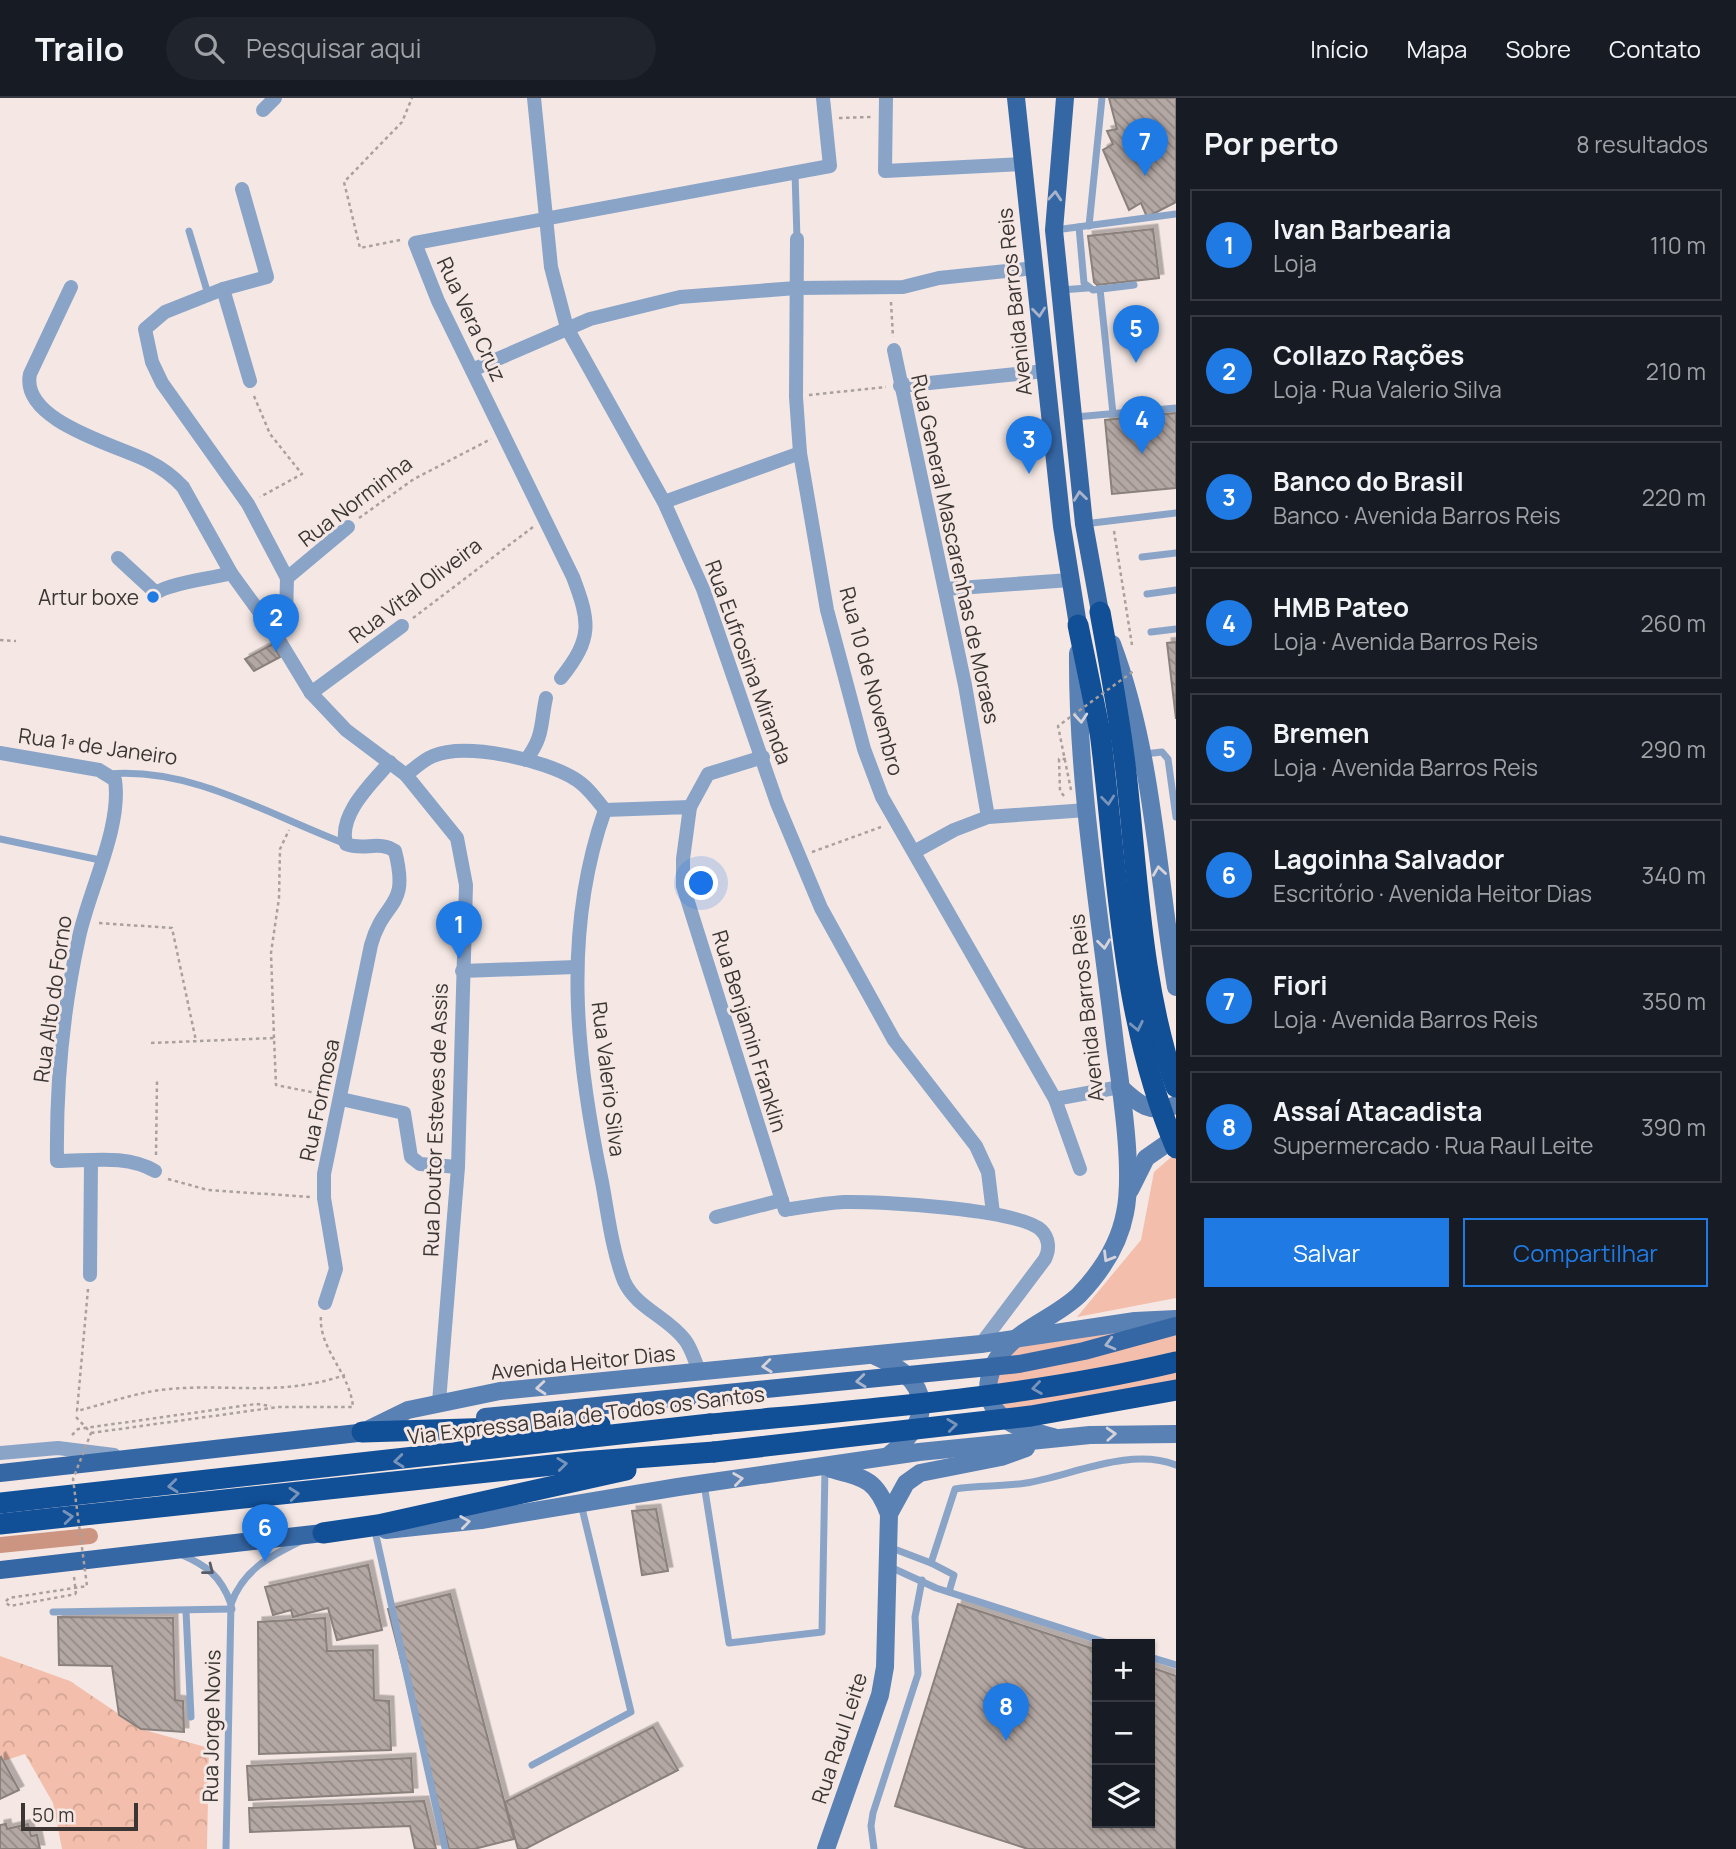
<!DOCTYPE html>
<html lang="pt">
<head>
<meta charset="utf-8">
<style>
	body { margin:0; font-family:Manrope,sans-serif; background:#20242c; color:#f1f3f6 }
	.controls { position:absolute; right:21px; bottom:21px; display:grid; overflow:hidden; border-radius:0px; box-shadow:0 2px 5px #0004 }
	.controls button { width:63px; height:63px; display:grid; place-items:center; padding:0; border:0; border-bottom:2px solid #363941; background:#171b24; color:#f1f3f6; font:35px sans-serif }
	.scale { position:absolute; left:21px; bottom:18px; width:117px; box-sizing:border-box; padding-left:7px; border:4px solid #3b3634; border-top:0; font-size:19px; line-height:24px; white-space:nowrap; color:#3b3634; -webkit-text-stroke:5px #f5e8e4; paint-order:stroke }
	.you { position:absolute; left:702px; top:786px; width:24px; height:24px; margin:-18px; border:5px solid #fff; border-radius:50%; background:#1a73e8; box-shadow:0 0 0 10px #1a73e833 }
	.badge { display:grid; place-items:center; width:46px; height:46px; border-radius:50%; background:#1f7ae3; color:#fff; font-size:23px; font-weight:700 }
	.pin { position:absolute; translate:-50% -58px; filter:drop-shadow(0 2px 4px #0008) }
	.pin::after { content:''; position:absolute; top:37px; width:24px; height:21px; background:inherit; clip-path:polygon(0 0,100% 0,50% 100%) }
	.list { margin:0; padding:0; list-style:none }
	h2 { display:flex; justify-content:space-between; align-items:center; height:91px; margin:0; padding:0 28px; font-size:30px }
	h2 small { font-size:23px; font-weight:400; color:#9ea1a6 }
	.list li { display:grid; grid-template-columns:46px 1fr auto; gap:21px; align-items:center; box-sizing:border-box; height:112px; margin:0 14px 14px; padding:0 14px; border:2px solid #363941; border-radius:0px }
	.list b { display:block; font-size:26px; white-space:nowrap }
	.list p { margin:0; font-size:23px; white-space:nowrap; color:#9ea1a6 }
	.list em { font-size:23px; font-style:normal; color:#9ea1a6 }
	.actions { display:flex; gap:14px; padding:21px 28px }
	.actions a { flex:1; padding:16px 0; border:2px solid #1f7ae3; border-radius:0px; text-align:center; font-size:24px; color:#1f7ae3 }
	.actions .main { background:#1f7ae3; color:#fff }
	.icon { flex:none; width:38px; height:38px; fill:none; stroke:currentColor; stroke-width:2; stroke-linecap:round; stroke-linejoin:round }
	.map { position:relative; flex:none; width:1176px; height:1751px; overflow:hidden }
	header { display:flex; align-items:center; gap:42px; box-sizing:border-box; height:98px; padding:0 35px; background:#171b24; border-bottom:2px solid #363941 }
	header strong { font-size:33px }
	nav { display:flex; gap:38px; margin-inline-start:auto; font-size:24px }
	.search { width:490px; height:63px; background:#20242c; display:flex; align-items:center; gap:18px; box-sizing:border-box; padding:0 24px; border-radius:38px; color:#9ea1a6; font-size:26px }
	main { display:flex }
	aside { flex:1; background:#171b24 }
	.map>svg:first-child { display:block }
	.green { fill:#f3beab }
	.forest { fill:url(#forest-crowns) }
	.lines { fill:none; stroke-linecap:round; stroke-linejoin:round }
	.canal { stroke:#cc9582; stroke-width:16 }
	.building { fill:url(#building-back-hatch); stroke:#8a807c; stroke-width:2; filter:url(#shadow) }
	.path { stroke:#aaa09d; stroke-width:2.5; stroke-dasharray:3.5 3.5; stroke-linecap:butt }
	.lane { stroke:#8aa4c8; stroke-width:7 }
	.street { stroke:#8aa4c8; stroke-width:14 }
	.secondary { stroke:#5a81b4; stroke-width:18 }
	.primary { stroke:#3667a5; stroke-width:18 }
	.highway { stroke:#114f97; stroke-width:21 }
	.path-bridge { stroke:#aaa09d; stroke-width:2.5; stroke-dasharray:3.5 3.5; stroke-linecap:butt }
	.primary-bridge { stroke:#3667a5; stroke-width:18 }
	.highway-bridge { stroke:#114f97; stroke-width:21 }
	.oneway { stroke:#a9b4cb }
	.oneway2 { stroke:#d6d3da }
	.oneway3 { stroke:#7894ba }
	.oneway4 { stroke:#575c68 }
	.poi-dot { fill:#1f7ae3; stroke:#f5e8e4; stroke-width:2.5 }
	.labels { text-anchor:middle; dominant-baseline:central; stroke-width:6; stroke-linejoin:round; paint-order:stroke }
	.street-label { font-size:21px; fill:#3b3634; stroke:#f5e8e4 }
	.poi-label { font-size:21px; fill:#3b3634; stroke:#f5e8e4; text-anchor:end }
</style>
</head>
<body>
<header>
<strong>Trailo</strong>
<div class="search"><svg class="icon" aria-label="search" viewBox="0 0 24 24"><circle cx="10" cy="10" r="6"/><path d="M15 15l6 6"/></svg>Pesquisar aqui</div>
<nav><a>Início</a><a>Mapa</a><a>Sobre</a><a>Contato</a></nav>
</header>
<main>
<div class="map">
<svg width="1176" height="1751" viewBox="0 0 1176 1751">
	<defs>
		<pattern id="forest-crowns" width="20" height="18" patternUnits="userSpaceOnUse" patternTransform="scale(1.75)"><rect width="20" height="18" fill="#f3beab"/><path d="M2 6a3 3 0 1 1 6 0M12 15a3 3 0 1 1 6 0" fill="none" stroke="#d1a494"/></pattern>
		<pattern id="building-back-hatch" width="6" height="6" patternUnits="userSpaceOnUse" patternTransform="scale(1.75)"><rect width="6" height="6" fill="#b4a8a4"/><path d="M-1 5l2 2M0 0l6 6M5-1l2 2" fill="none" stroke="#948a86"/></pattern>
		<filter id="shadow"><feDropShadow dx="4.5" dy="-4.5" stdDeviation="0" flood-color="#0004"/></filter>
	</defs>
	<rect width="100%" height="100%" fill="#f5e8e4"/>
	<!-- green -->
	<g class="green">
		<path d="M1176 1055V1200L1077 1219 1141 1142 1154 1074Z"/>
		<path d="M1176 1214V1300L995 1318 984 1269 997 1240Z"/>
	</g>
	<!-- forest -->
	<path class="forest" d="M0 1558 70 1583 141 1631 209 1650 207 1751H62L53 1705 25 1656 0 1664Z"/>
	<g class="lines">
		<!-- canal -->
		<path class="canal" d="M0 1447 90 1438"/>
	</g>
	<!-- building -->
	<g class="building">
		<path d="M1109 0H1176V104L1147 119 1141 105 1129 112 1103 52 1113 46 1107 33 1117 31Z"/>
		<path d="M1153 131 1159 180 1097 187 1094 184 1088 138Z"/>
		<path d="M1176 315V390L1112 396 1105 322Z"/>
		<path d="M1176 544V621L1167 545Z"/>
		<path d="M273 546 280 559 254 573 245 561Z"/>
		<path d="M656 1411 668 1473 642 1477 632 1413Z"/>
		<path d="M368 1467 382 1532 337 1542 328 1510 293 1519 291 1512 273 1517 265 1489Z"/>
		<path d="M450 1496 514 1741 474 1751H449L388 1511Z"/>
		<path d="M958 1506 1097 1552V1725H1150V1569L1176 1578V1751H1028L895 1708Z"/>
		<path d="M58 1519 173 1520 175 1602 183 1603 184 1634 141 1631 119 1617 112 1568 59 1567Z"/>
		<path d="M325 1520 327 1553 373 1552 374 1602 389 1603 391 1652 259 1656 258 1524Z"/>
		<path d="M653 1629 678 1672 525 1751H518L505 1704Z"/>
		<path d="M1 1659 19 1692 0 1701V1660Z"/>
		<path d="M411 1660 413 1694 249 1702 247 1668Z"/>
		<path d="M424 1703 436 1751H415L410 1728 250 1734 249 1710Z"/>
		<path d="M6 1726 7 1731 28 1726 31 1738 37 1737 40 1751H0V1727Z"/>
	</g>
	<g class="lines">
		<!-- path -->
		<g class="path">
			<path d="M839 20 871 19"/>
			<path d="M400 142 360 150 344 84 402 24 412 0"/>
			<path d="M891 204 893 239"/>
			<path d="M809 297 886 289"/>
			<path d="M254 298 270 336 302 376 260 399"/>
			<path d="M359 420 414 381 491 341"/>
			<path d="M1114 433 1132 547"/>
			<path d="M413 520 533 429"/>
			<path d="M0 542 16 543"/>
			<path d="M1064 698 1060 693 1059 661H1066"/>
			<path d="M812 754 881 729"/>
			<path d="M99 825 172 830 196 943"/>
			<path d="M274 940 271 855 279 800 280 751 289 732"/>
			<path d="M151 945 274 940 276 987 326 997"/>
			<path d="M156 1057 157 982"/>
			<path d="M168 1081 208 1092 310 1099"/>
			<path d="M88 1191 77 1313C104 1306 132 1296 160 1292 227 1284 277 1300 345 1277"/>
			<path d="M91 1335 278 1309H353C350 1274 318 1251 321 1217"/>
			<path d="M72 1337 78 1331 256 1306 271 1308"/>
			<path d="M74 1479 76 1496"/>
		</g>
		<!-- lane -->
		<g class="lane">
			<path d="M795 75 797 141"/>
			<path d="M1089 128 1102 0"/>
			<path d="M1079 129 1084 185 1093 192 1134 187"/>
			<path d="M1055 132 1176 116"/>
			<path d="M189 133 208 196"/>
			<path d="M1100 191 1113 316"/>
			<path d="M1060 192 1088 190"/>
			<path d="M1075 319 1176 310"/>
			<path d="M1084 426 1176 415"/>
			<path d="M1142 459 1176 455"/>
			<path d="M1147 496 1176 492"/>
			<path d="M1151 534 1176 531"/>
			<path d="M1144 656 1162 654 1168 661 1176 719"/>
			<path d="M109 676C192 669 269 717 346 746"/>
			<path d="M0 741 100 762"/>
			<path d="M704 1386 729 1545 822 1534 825 1370"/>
			<path d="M375 1433 445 1750"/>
			<path d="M889 1449 931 1465"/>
			<path d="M180 1456C206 1467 221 1478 231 1506"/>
			<path d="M888 1468 936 1490 1111 1546"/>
			<path d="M949 1494 954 1477 931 1465 955 1391C979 1387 1002 1389 1026 1385 1073 1377 1130 1349 1176 1367"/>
			<path d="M186 1513 191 1619"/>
			<path d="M53 1514 232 1511"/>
			<path d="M1150 1559 1176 1567"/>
			<path d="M532 1667 631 1614 581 1406"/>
			<path d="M226 1751 231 1506C243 1472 270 1458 301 1443"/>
			<path d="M874 1751 871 1728 873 1715 918 1576 915 1519 922 1482"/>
		</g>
		<!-- street -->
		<g class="street">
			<path d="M534 0 551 169 567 230 664 404 703 491 777 705 821 810 894 942 976 1048 988 1074 993 1115"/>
			<path d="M886 0 885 73 1024 66"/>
			<path d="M263 12 275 0"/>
			<path d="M797 141 796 299 800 355 827 512 864 651 882 699 1055 1001 1080 1071"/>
			<path d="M71 189 30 276C20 323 116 347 148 363 162 370 173 378 183 389L231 475 274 534 311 595 346 632 406 677C415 670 423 662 433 658 466 644 545 662 575 681 587 688 596 701 605 712"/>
			<path d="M223 191 267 179 242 91"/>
			<path d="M894 252 965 587 988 719"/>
			<path d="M472 272 590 221 680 199 796 190 903 189 939 180 1035 170"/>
			<path d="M250 283 223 191 165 214 145 231 152 264 162 285 248 406 287 480"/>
			<path d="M900 288 1046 273"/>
			<path d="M664 404 800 355"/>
			<path d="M118 460 156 495C170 485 210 481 231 475"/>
			<path d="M945 491 1070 482"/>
			<path d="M274 534 286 518 287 480 348 429"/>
			<path d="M561 580C593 540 590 524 573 479L438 203 415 145 830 68 823 0"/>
			<path d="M311 595 402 528"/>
			<path d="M0 655 99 672 115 682C122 729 89 792 79 839 63 911 56 989 57 1063 90 1063 126 1056 155 1073"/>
			<path d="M526 662C544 638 540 628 546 600"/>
			<path d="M406 677 457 740 466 787 458 1069 439 1304"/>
			<path d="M690 709 708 676 763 659"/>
			<path d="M605 712 690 709 683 761V788L785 1112C805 1109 824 1105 844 1104 878 1103 1019 1111 1041 1132 1049 1140 1050 1151 1045 1161L981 1246"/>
			<path d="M605 712C562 834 576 960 602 1084 608 1116 612 1152 624 1183 636 1210 668 1219 685 1242 692 1251 695 1264 700 1275"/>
			<path d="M914 754 954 732 988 719 1087 712"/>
			<path d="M462 873 576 869"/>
			<path d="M341 1001 404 1015 411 1059 420 1066 458 1069"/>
			<path d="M1055 1001 1120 989"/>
			<path d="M716 1119 782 1102"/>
			<path d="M90 1177 91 1063"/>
			<path d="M325 1205 336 1171 324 1100V1076L371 847C384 800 410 812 395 753 380 742 363 753 346 746 338 716 372 685 390 664"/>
			<path d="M0 1355 58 1350 114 1357"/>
		</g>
		<!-- secondary -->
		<g class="secondary">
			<path d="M1112 546C1153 655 1157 774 1176 889"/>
			<path d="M1120 989C1138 1006 1151 1017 1176 1007"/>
			<path d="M1130 1092 1146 1060 1176 1039"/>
			<path d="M875 1258C932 1283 936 1320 888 1358"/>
			<path d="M365 1333 408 1312 500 1293 981 1246 1135 1223 1176 1221"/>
			<path d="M1056 1340C1040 1335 1020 1332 1006 1322 975 1300 989 1263 1014 1242 1034 1225 1059 1216 1079 1197 1101 1174 1119 1147 1125 1115 1134 1072 1121 992 1115 946 1100 817 1077 685 1078 555"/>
			<path d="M889 1416 906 1385 920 1375 1001 1359 1026 1350"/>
			<path d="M386 1432 481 1422 678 1389 919 1354 1090 1337 1176 1336"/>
			<path d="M826 1751 880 1597 885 1569 889 1416C876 1381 865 1380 831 1371"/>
		</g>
		<!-- primary -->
		<g class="primary">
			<path d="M1016 0 1062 428 1078 527"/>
			<path d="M1065 0 1054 132 1084 426 1100 514"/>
			<path d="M0 1375 376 1333"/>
			<path d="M0 1472 323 1435"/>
		</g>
		<!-- highway -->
		<g class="highway">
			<path d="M1100 514C1110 570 1121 626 1127 683 1138 785 1142 892 1176 989"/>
			<path d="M1078 527 1100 634"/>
			<path d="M362 1334 600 1327"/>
			<path d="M0 1405 710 1326"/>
			<path d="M0 1426 581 1364 714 1354"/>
			<path d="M323 1435 378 1427 626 1372"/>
		</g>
		<!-- path-bridge -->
		<g class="path-bridge">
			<path d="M1071 692 1058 628 1135 572"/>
			<path d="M76 1319 91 1335 73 1381 87 1488 9 1500 5 1504 10 1508 76 1496"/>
		</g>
		<!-- primary-bridge -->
		<path class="primary-bridge" d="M485 1319 1019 1266 1084 1253 1176 1228"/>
		<!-- highway-bridge -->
		<g class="highway-bridge">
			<path d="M1100 634C1118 775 1120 918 1176 1050"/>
			<path d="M710 1326C866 1311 1024 1300 1176 1264"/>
			<path d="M714 1354 1031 1318 1176 1292"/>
		</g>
	</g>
	<!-- one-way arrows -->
	<defs><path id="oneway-chevron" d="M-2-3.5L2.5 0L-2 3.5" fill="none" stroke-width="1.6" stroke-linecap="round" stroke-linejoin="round" transform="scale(1.75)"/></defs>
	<g class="oneway">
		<use href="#oneway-chevron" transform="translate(1055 98) rotate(-86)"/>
		<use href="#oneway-chevron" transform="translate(1039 214) rotate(84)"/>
		<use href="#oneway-chevron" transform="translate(1080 398) rotate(-97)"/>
		<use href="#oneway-chevron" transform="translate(1110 1246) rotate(165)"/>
		<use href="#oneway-chevron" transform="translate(861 1283) rotate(174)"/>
	</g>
	<g class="oneway2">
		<use href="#oneway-chevron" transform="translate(1081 620) rotate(85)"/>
		<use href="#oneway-chevron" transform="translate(1159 773) rotate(-98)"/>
		<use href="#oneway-chevron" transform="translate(1104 846) rotate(83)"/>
		<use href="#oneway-chevron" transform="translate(1108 1159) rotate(121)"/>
		<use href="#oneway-chevron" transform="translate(767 1268) rotate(174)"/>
		<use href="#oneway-chevron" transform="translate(541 1290) rotate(175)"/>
		<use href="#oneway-chevron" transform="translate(1111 1336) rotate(-3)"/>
		<use href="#oneway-chevron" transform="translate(738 1381) rotate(-8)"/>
		<use href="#oneway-chevron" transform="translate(465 1424) rotate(-8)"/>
	</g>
	<g class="oneway3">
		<use href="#oneway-chevron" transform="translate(1108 702) rotate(84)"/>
		<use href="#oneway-chevron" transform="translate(1137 928) rotate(78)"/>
		<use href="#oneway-chevron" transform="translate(1037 1290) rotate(172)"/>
		<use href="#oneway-chevron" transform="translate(952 1327) rotate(-7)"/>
		<use href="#oneway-chevron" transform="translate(399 1363) rotate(174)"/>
		<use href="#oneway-chevron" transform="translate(562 1366) rotate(-7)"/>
		<use href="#oneway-chevron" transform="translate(173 1388) rotate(174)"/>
		<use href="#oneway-chevron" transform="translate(294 1396) rotate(-6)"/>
		<use href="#oneway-chevron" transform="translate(68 1419) rotate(-6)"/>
	</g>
	<use class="oneway4" href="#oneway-chevron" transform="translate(209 1472) rotate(38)"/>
	<!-- markers -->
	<circle class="poi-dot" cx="153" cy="499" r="7"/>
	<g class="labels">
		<!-- street labels -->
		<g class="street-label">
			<text transform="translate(1014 204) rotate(-96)">Avenida Barros Reis</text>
			<text transform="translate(472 221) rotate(65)">Rua Vera Cruz</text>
			<text transform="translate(355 403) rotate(-37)">Rua Norminha</text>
			<text transform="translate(956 451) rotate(78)">Rua General Mascarenhas de Moraes</text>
			<text transform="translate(415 492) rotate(-37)">Rua Vital Oliveira</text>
			<text transform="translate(749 564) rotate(70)">Rua Eufrosina Miranda</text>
			<text transform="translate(872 583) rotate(75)">Rua 10 de Novembro</text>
			<text transform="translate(98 648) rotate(8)">Rua 1ª de Janeiro</text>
			<text transform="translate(52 901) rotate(-82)">Rua Alto do Forno</text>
			<text transform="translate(1086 910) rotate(-96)">Avenida Barros Reis</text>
			<text transform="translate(750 933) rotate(73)">Rua Benjamin Franklin</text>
			<text transform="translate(609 981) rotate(83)">Rua Valerio Silva</text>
			<text transform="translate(319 1002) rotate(-78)">Rua Formosa</text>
			<text transform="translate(435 1022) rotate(-88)">Rua Doutor Esteves de Assis</text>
			<text transform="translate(583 1264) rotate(-6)">Avenida Heitor Dias</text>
			<text transform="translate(586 1317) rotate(-7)">Via Expressa Baía de Todos os Santos</text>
			<text transform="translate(211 1628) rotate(-89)">Rua Jorge Novis</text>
			<text transform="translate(839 1640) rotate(-72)">Rua Raul Leite</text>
		</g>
		<!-- poi labels -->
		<g class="poi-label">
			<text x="139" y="499">Artur boxe</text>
		</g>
	</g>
</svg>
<div class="controls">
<button>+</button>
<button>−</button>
<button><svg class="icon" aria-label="layers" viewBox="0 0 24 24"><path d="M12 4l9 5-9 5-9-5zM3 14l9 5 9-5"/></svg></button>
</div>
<div class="scale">50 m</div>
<div class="you"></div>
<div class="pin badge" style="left:459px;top:861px">1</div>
<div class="pin badge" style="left:276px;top:554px">2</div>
<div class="pin badge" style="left:1029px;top:376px">3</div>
<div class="pin badge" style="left:1142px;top:356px">4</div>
<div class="pin badge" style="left:1136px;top:265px">5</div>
<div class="pin badge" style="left:265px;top:1464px">6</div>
<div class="pin badge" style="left:1145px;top:78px">7</div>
<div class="pin badge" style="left:1006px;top:1643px">8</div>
</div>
<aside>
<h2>Por perto<small>8 resultados</small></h2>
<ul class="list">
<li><span class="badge">1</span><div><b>Ivan Barbearia</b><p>Loja</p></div><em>110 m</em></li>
<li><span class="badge">2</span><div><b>Collazo Rações</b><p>Loja · Rua Valerio Silva</p></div><em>210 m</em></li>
<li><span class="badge">3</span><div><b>Banco do Brasil</b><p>Banco · Avenida Barros Reis</p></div><em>220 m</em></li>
<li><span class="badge">4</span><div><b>HMB Pateo</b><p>Loja · Avenida Barros Reis</p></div><em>260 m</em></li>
<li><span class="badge">5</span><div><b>Bremen</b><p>Loja · Avenida Barros Reis</p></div><em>290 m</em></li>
<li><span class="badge">6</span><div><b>Lagoinha Salvador</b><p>Escritório · Avenida Heitor Dias</p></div><em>340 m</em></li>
<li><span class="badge">7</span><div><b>Fiori</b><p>Loja · Avenida Barros Reis</p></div><em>350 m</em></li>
<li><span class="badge">8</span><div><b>Assaí Atacadista</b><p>Supermercado · Rua Raul Leite</p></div><em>390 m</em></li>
</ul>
<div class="actions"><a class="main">Salvar</a><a>Compartilhar</a></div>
</aside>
</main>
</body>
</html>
